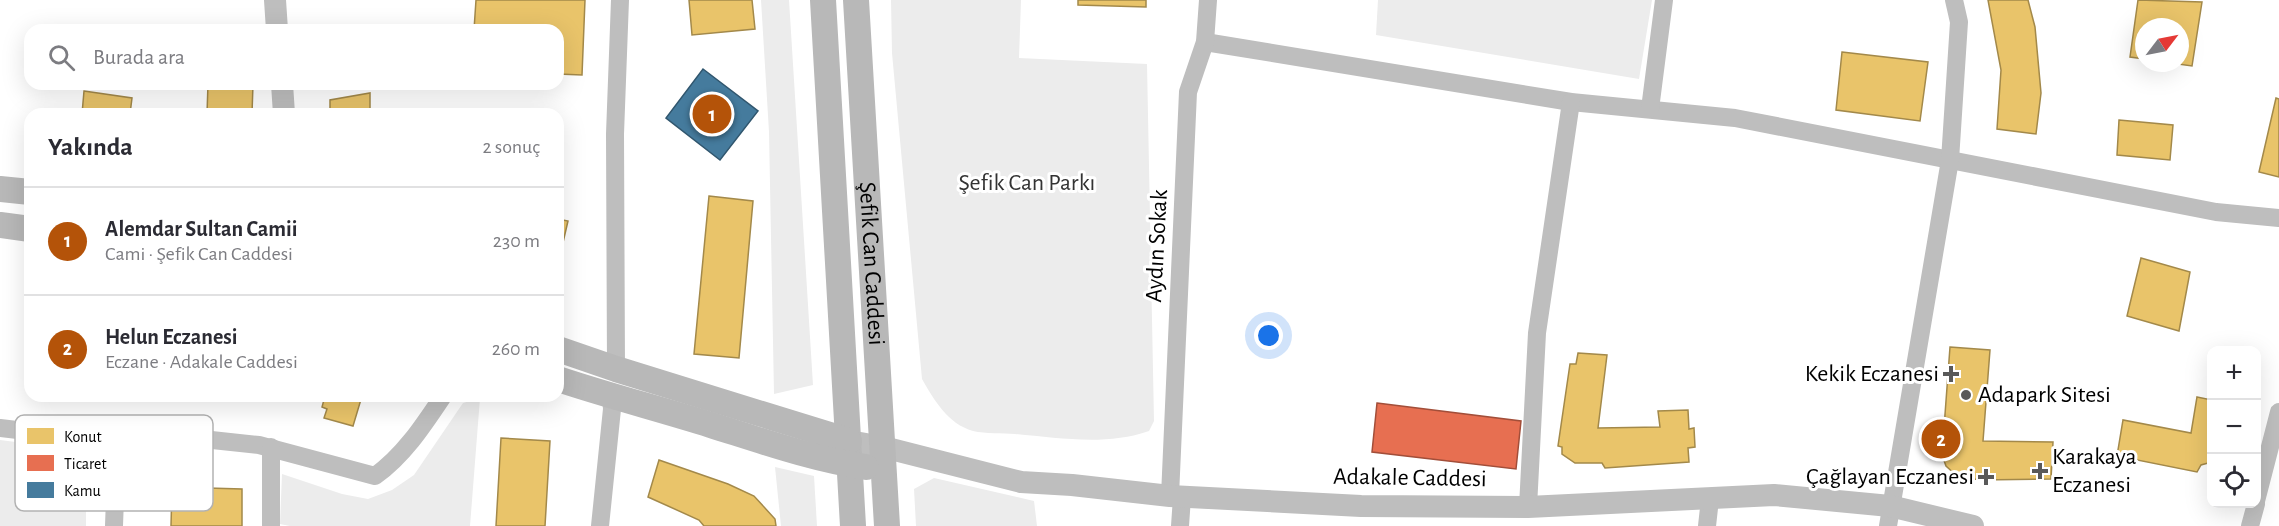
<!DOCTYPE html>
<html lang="tr">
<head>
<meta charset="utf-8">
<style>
	body { margin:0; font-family:"Alegreya Sans",sans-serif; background:#f2f2f3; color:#2b2b33 }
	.controls { position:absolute; right:18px; bottom:18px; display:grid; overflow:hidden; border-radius:12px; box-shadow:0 6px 24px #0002 }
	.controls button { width:54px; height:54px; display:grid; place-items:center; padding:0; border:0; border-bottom:2px solid #e1e1e2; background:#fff; color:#2b2b33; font:30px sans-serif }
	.compass { position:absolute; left:2135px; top:18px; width:54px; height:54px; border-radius:50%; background:#fff; box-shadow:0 6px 24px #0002; rotate:58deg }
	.you { position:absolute; left:1269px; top:336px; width:21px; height:21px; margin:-15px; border:4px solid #fff; border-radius:50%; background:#1a73e8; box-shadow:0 0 0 9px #1a73e833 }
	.badge { display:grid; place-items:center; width:39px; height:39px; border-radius:50%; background:#b45309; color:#fff; font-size:20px; font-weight:700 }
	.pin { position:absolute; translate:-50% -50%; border:3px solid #fff; box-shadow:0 2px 6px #0006 }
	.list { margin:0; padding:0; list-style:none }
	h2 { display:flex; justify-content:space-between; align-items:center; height:78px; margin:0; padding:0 24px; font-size:26px }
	h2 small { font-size:20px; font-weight:400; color:#7c7c81 }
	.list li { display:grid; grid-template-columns:39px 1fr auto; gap:18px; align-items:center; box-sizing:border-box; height:108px; padding:0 24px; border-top:2px solid #e1e1e2 }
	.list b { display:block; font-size:22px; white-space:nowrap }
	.list p { margin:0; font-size:20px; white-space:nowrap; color:#7c7c81 }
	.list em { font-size:20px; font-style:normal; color:#7c7c81 }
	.icon { flex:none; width:33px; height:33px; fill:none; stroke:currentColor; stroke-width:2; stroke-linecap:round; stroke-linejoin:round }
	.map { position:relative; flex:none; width:2279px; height:526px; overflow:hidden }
	.search { position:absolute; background:#fff; box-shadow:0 6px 24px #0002; left:24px; top:24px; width:540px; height:66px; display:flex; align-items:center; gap:15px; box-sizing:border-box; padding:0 21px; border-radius:18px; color:#7c7c81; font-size:22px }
	.panel { position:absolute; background:#fff; box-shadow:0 6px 24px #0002; left:24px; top:108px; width:540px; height:294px; border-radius:18px }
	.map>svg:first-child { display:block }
	.green { fill:#ececec }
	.homes { fill:#e9c46a; stroke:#a3894a; stroke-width:1.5 }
	.shops { fill:#e76f51; stroke:#a24e39; stroke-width:1.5 }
	.public { fill:#457b9d; stroke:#30566e; stroke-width:1.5 }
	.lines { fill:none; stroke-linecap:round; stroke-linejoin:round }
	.minor { stroke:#bebebe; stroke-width:18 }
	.tertiary { stroke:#bebebe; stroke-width:22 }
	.secondary { stroke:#b8b8b8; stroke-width:26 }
	.poi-dot { fill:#595959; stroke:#fff; stroke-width:2 }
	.labels { text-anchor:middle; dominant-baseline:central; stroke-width:6; stroke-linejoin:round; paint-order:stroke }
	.park-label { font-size:24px; fill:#333; stroke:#fff }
	.street-label { font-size:24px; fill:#000; stroke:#fff }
	.poi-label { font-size:24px; fill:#000; stroke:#fff; text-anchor:end }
	.key { fill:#fff; stroke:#b2b2b2; stroke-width:1.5 }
	.key-label { font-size:16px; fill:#000 }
</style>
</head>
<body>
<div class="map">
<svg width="2279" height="526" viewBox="0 0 2279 526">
	<rect width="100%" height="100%" fill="#fff"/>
	<!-- green -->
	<g class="green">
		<path d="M761 0H789L813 385 774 394 769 132Z"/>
		<path d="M891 0H1021L1019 58 1147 64 1154 421 1149 431C1106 446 1059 438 1015 434 1002 433 986 434 973 431 948 424 934 400 922 379L892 53Z"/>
		<path d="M1378 0H1652L1639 79 1376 35Z"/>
		<path d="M480 398 470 526H290L280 524 282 474 342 494 368 499 392 490 414 475 463 403Z"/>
		<path d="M0 440 86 451V526H0Z"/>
		<path d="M775 467 814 476 817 526H781Z"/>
		<path d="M934 478 1034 501 1037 526H916L914 489Z"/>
	</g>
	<!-- homes -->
	<g class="homes">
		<path d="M476 0H585L582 75 558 74V30H474Z"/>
		<path d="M689 0H752L755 29 692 35Z"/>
		<path d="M1078 0H1146V7L1078 5Z"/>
		<path d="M1988 0H2028L2035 27 2041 93 2036 134 1997 129 2001 70Z"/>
		<path d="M2138 0 2202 2 2192 66 2171 63H2180V27H2144V59L2130 57Z"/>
		<path d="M1842 52 1928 62 1920 121 1836 110Z"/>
		<path d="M208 84H253L252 114H207Z"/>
		<path d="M84 91 132 98 130 114H82Z"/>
		<path d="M370 93V114H330V100Z"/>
		<path d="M2276 98 2279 99V177L2259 172Z"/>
		<path d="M2119 120 2173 125 2170 160 2117 155Z"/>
		<path d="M709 196 753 201 739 358 694 354Z"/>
		<path d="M558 219 568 221 558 264Z"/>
		<path d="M2141 258 2190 272 2179 331 2127 316Z"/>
		<path d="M1950 347 1990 350 1983 441 2053 442 2051 479 1979 480 1956 475 1946 466 1942 455Z"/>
		<path d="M1578 353 1607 355 1598 428 1660 427 1658 411 1688 410 1689 429 1694 428 1695 447 1688 448 1689 462 1605 468 1602 463H1575L1562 454V447L1558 446 1570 364H1576Z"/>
		<path d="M325 396H362L353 426 324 418 327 409 322 407Z"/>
		<path d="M2197 397 2212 400V462L2201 465 2197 472 2117 456 2123 420 2191 433Z"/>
		<path d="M501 438 550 441 545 526H496Z"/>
		<path d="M659 460 728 484 754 496 775 519 776 526H704L699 520 648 497Z"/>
		<path d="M172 487 242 489V526H171Z"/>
	</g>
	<!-- shops -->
	<path class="shops" d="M1377 403 1521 421 1516 469 1372 452Z"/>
	<!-- public -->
	<path class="public" d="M703 69 758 111 720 160 666 118Z"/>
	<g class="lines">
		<!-- minor -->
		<g class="minor">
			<path d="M1205 42 1571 102 1735 118 2216 212 2279 218"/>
			<path d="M1650 109 1664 0"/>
			<path d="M616 369 615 134 620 0"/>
			<path d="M0 428 117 442 136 436 156 434 259 445 375 476C404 455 423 426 443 396"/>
			<path d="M1170 496 1188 92 1205 42 1208 0"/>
			<path d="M2256 501 2279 412"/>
			<path d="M1528 507 1537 333 1571 102"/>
			<path d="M114 526 117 442"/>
			<path d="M271 526V447"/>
			<path d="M600 526 612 409 611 397"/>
			<path d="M1180 526 1182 497"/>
			<path d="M1707 526 1710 499"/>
			<path d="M1888 526 1950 160 1959 22 1954 0"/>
			<path d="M2250 526 2256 504"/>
		</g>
		<!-- tertiary -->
		<g class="tertiary">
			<path d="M275 0 277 30"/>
			<path d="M282 84 284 114"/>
			<path d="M849 441 883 447 1021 482 1072 485 1170 496 1361 506 1528 507 1774 495 1890 506 1973 526"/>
		</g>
		<!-- secondary -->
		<g class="secondary">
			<path d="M823 0 853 526"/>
			<path id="s1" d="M856 0 887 526"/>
			<path d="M0 189 30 192"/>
			<path d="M0 225 30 229"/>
			<path d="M558 349 616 369 849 441"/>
			<path d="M558 379C609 396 660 409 711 425 762 441 813 459 866 467"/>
		</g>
	</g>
	<!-- markers -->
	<g class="poi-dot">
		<path d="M1948 365h6v6h6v6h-6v6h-6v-6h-6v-6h6z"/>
		<circle cx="1966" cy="395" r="6"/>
		<path d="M2037 462h6v6h6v6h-6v6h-6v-6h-6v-6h6z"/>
		<path d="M1983 468h6v6h6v6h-6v6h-6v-6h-6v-6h6z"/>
	</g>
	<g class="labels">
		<!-- park labels -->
		<g class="park-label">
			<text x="1027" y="183">Şefik Can Parkı</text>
		</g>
		<!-- street labels -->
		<g class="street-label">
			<text transform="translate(1157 246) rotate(-87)">Aydın Sokak</text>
			<text stroke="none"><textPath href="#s1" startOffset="264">Şefik Can Caddesi</textPath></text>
			<text transform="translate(1410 478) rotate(1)">Adakale Caddesi</text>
		</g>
		<!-- poi labels -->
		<g class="poi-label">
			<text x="1939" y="374">Kekik Eczanesi</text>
			<text x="1978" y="395" text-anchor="start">Adapark Sitesi</text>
			<text x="2052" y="457" text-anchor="start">Karakaya<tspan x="2052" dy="28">Eczanesi</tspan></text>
			<text x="1974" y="477">Çağlayan Eczanesi</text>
		</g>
	</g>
	<!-- legend -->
	<rect x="15" y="415" width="198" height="96" rx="9" class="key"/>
	<rect x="27" y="428" width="27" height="16" fill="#e9c46a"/>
	<rect x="27" y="455" width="27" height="16" fill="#e76f51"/>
	<rect x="27" y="482" width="27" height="16" fill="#457b9d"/>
	<g class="key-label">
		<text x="64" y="442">Konut</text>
		<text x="64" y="469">Ticaret</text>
		<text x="64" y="496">Kamu</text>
	</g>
</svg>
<div class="controls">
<button>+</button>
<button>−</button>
<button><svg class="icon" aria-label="locate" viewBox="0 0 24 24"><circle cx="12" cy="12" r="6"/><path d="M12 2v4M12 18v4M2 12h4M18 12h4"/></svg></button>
</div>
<svg class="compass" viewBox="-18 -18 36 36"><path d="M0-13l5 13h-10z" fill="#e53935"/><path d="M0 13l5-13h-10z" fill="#7c7c81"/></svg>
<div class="you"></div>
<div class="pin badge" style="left:712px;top:114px">1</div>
<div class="pin badge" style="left:1941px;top:439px">2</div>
<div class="search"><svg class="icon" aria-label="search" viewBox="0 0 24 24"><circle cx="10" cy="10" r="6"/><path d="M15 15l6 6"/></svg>Burada ara</div>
<section class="panel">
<h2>Yakında<small>2 sonuç</small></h2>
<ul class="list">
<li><span class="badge">1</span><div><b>Alemdar Sultan Camii</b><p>Cami · Şefik Can Caddesi</p></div><em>230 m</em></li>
<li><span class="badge">2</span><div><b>Helun Eczanesi</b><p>Eczane · Adakale Caddesi</p></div><em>260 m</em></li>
</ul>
</section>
</div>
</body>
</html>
